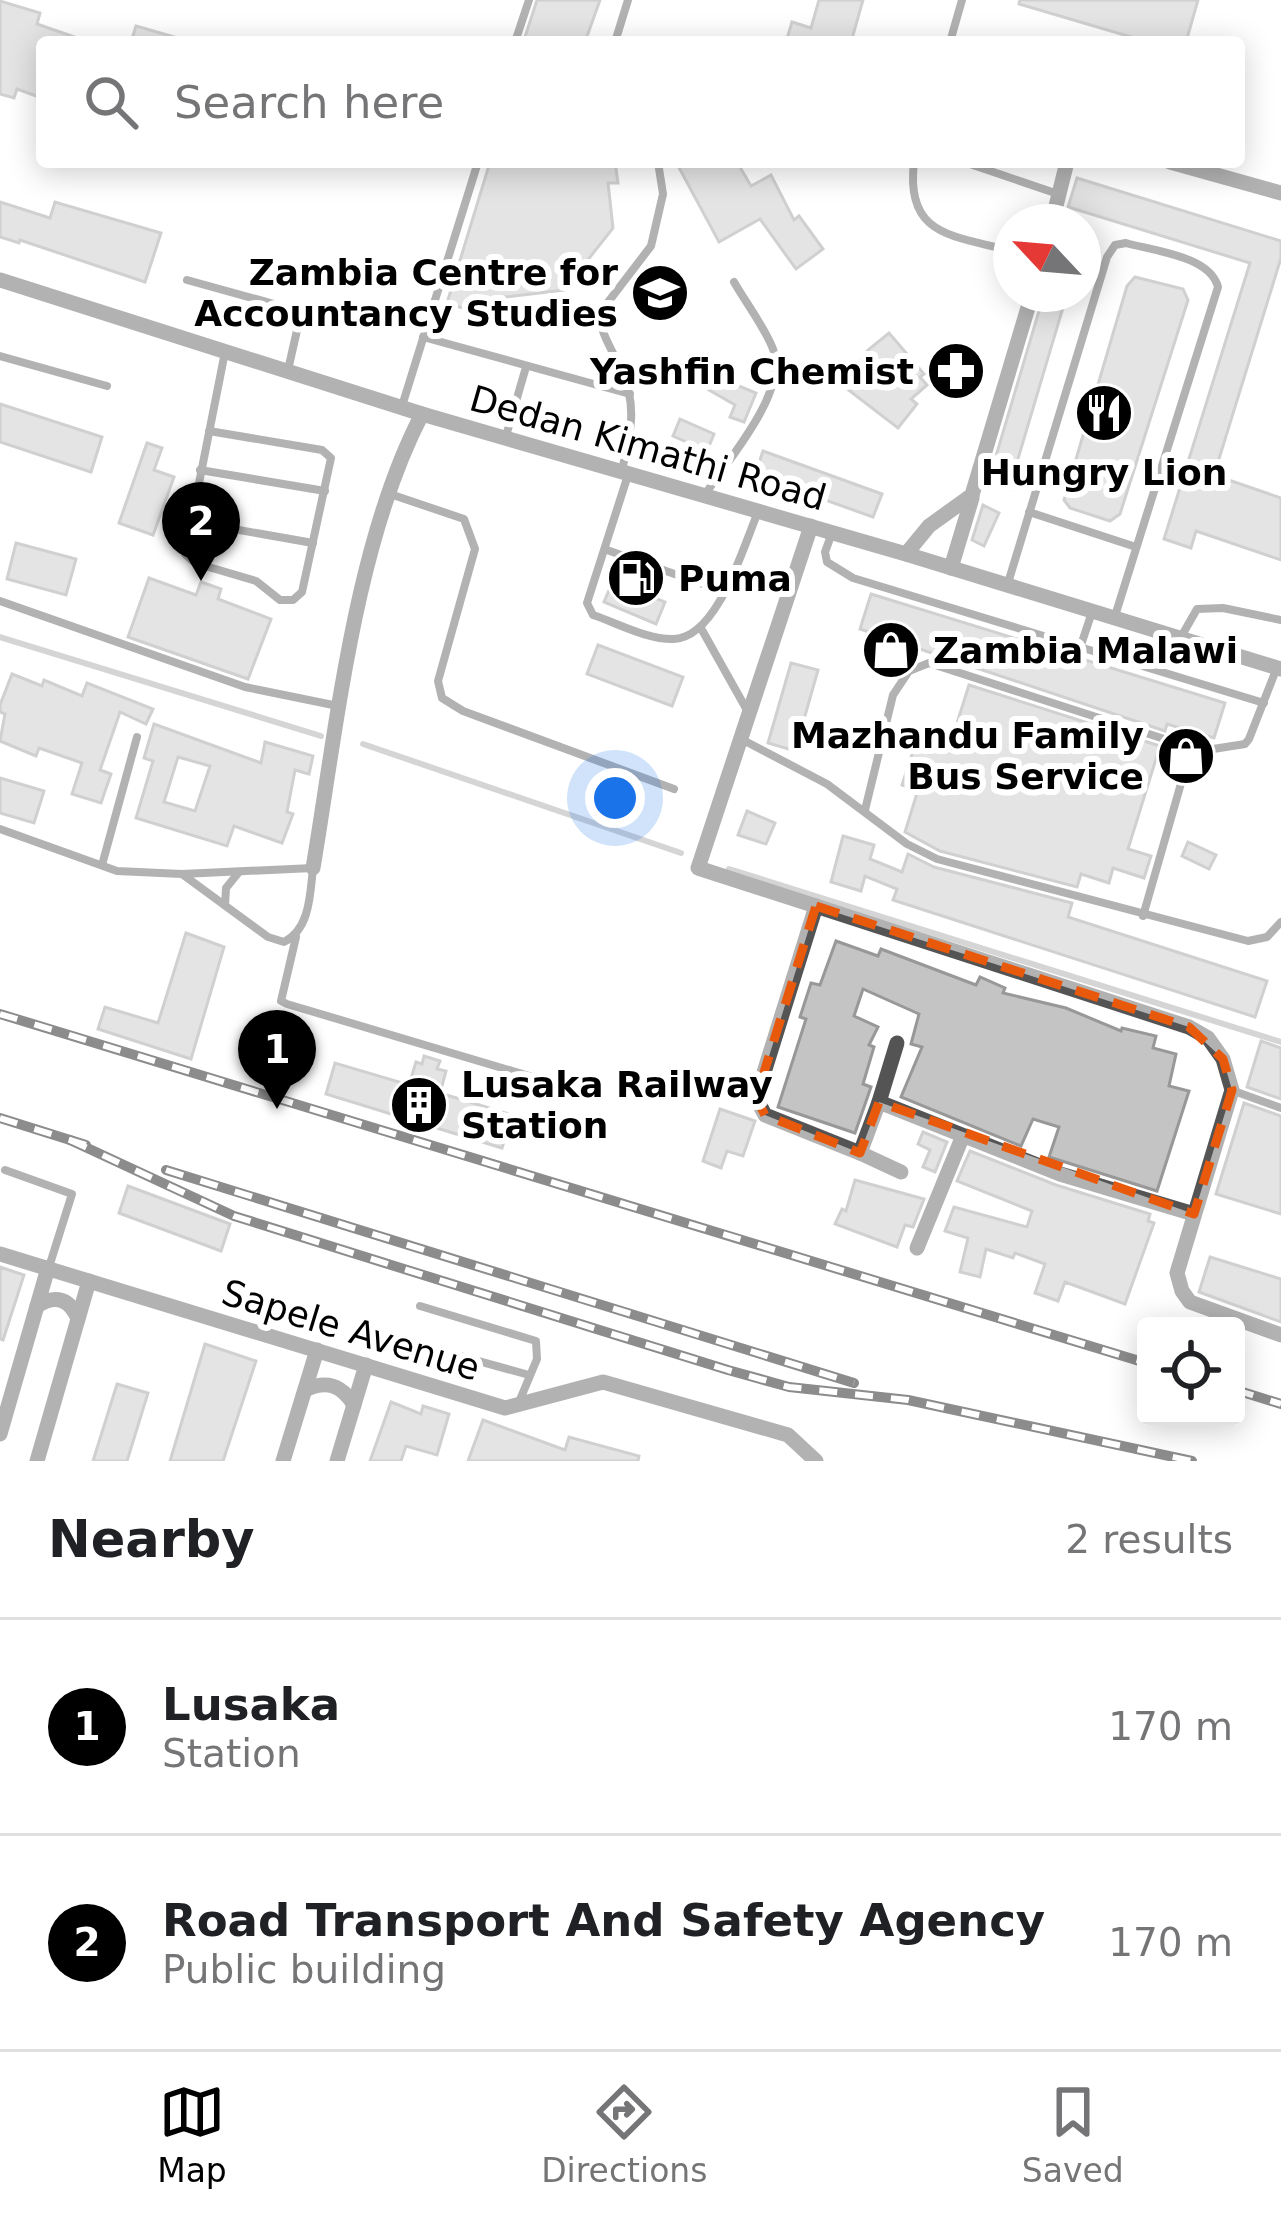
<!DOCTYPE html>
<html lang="en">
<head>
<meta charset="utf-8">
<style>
	body { margin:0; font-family:"DejaVu Sans",sans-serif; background:#f2f2f2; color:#202124 }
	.controls { position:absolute; right:36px; bottom:36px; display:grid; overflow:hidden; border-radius:12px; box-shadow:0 6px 30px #0003 }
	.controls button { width:108px; height:108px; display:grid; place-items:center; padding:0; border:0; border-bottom:3px solid #e0e0e0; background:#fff; color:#202124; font:60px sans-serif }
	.compass { position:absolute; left:993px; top:204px; width:108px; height:108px; border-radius:50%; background:#fff; box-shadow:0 6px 30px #0003; rotate:296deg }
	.you { position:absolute; left:615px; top:798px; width:42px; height:42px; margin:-30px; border:9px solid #fff; border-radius:50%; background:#1a73e8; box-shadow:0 0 0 18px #1a73e833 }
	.badge { display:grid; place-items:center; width:78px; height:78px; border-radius:50%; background:#000; color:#fff; font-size:39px; font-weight:700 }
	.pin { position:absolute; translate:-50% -99px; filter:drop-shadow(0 3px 6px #0008) }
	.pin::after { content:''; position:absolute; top:63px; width:42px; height:36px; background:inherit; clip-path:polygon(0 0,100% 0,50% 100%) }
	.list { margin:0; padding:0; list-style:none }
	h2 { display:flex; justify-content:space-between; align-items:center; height:156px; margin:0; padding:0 48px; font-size:51px }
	h2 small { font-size:39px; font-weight:400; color:#757577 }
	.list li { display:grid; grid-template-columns:78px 1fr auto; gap:36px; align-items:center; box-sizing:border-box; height:216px; padding:0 48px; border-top:3px solid #e0e0e0 }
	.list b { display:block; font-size:45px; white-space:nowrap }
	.list p { margin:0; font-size:39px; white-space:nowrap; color:#757577 }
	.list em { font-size:39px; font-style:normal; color:#757577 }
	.icon { flex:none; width:66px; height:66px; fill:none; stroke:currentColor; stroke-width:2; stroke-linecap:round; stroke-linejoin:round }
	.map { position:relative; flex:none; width:1281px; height:1461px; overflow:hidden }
	.search { position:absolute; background:#fff; box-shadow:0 6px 30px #0003; left:36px; right:36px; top:36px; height:132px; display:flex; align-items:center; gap:30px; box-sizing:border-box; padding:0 42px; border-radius:12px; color:#757577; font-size:45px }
	.sheet { height:588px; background:#fff }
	nav { display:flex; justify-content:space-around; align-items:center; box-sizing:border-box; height:168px; border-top:3px solid #e0e0e0; background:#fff; font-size:33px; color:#757577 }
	nav a { display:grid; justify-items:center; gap:6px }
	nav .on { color:#000 }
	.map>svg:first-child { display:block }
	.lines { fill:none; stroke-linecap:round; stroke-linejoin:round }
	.stream { stroke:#a2a2a2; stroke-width:6 }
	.building { fill:#c4c4c4; stroke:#989898; stroke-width:3; fill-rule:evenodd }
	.lane { stroke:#545454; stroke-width:8 }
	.street { stroke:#545454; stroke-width:15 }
	.rail-casing { stroke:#000; stroke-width:10 }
	.rail { stroke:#fff; stroke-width:6; stroke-dasharray:18; stroke-linecap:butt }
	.marked { fill:none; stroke:#e8590c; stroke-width:9; stroke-dasharray:24 15; stroke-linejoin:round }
	.labels { text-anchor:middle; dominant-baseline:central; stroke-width:12; stroke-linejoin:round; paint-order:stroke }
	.poi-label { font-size:36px; font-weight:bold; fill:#000; stroke:#fff; text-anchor:end }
	.street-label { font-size:36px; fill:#000; stroke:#fff }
</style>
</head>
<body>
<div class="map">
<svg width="1281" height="1461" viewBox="0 0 1281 1461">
	<rect width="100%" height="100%" fill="#fff"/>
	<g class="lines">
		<!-- stream -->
		<g class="stream">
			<path d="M0 637 321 736"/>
			<path d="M363 744 681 853"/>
			<path d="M729 869 1281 1042"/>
		</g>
	</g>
	<!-- building -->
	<g class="building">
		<path d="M537 0H600L585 42H538L525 37Z"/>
		<path d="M819 0H863L851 42H786L792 22 811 28Z"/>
		<path d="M1020 0H1198L1186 42H1148L1019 4Z"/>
		<path d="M0 1 40 13 37 24 83 40 42 42V98L17 89 14 98 0 94Z"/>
		<path d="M136 26 178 38 177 42H131Z"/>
		<path d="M490 162H615L618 183H608L613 228 564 290 505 297 493 318 447 303Z"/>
		<path d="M676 162H737L751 186 771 175 794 220 799 216 823 249 796 269 760 219 719 242Z"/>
		<path d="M1077 178 1281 241V258L1214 475 1281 498V560L1196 531 1191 548 1164 539 1250 263 1068 207Z"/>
		<path d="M0 202 50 218 55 202 161 233 145 282 20 240 19 243 0 237Z"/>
		<path d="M1135 277 1183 289 1188 300 1120 514 1110 521 1070 508 1064 500 1127 286Z"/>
		<path d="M1044 294H1067L1009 489 988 483Z"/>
		<path d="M889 333 924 374 920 377 927 385 911 399 917 404 898 428 842 385 868 350Z"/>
		<path d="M712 368 724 375 722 379 756 393 744 422 730 417 735 405 702 386Z"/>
		<path d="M0 404 102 437 91 472 0 442Z"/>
		<path d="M680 419 714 434 707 451 673 436Z"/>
		<path d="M147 443 162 448 154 470 174 477 153 535 119 523Z"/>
		<path d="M763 451 882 494 873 517 755 475Z"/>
		<path d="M983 505 999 513 984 546 972 540Z"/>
		<path d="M16 543 76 559 66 595 7 579Z"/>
		<path d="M149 578 196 595 201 582 221 589 218 599 271 619 248 679 128 637Z"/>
		<path d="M613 581 665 602 656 624 604 602Z"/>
		<path d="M871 594 1225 703 1214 738 1167 724 1165 731 860 629Z"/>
		<path d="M598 645 683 677 672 706 587 674Z"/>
		<path d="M791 663 818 670 795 751 768 743Z"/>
		<path d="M12 674 42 686 44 680 82 696 87 683 153 709 146 724 120 712 100 770 111 774 101 803 72 794 82 763 39 748 36 756 0 741 5 714 0 712V705Z"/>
		<path d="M969 685 1160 746 1128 849 1151 856 1144 878 1113 868 1109 883 1081 874 1077 887 940 851 905 832 918 790 902 785 914 748 930 753 931 747 948 752Z"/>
		<path d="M154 724 261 763 265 742 313 756 309 774 295 770 287 812 293 814 282 843 234 826 227 846 136 818 153 761 144 758ZM178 757 210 766 195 811 164 802Z"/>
		<path d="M0 778 44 791 34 823 0 813Z"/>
		<path d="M747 811 775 823 766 844 738 835Z"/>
		<path d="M843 836 874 845 870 859 902 872 908 854 934 867 1072 903 1068 917 1267 981 1255 1017 893 900 897 889 865 876 861 891 831 882Z"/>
		<path d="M1188 842 1216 855 1209 869 1182 856Z"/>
		<path d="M186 933 224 947 191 1059 98 1029 105 1007 158 1023Z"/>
		<path d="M836 941 878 956 881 949 976 985 980 977 1005 988 1003 993 1066 1008 1121 1031 1122 1028 1156 1036 1153 1048 1176 1054 1169 1086 1189 1091 1157 1191 1049 1157 1059 1127 1033 1119 1021 1146 901 1097 922 1047 911 1044 919 1014 863 989 854 1016 878 1027 869 1045 874 1047 863 1084 871 1087 855 1133 778 1107 806 1019 800 1017 811 983 820 985Z"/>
		<path d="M1261 1041 1281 1048V1099L1247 1087Z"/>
		<path d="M424 1056 440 1061 437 1069 446 1071 440 1093 512 1115 502 1148 326 1094 335 1063 409 1085 416 1062 422 1064Z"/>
		<path d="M1244 1103 1281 1116V1214L1216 1194Z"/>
		<path d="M720 1109 755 1121 743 1156 727 1151 721 1168 703 1161Z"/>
		<path d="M923 1132 947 1142 935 1172 923 1167 930 1150 918 1144Z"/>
		<path d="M970 1151 1056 1185 1150 1214 1148 1221 1154 1223 1125 1304 1065 1282 1058 1301 1035 1293 1045 1264 1015 1253 1013 1258 986 1249 980 1277 960 1272 968 1238 945 1231 954 1207 1027 1227 1032 1211 957 1181Z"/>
		<path d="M855 1180 924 1199 913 1227 905 1225 897 1247 835 1224 842 1209 846 1211Z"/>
		<path d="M128 1186 230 1224 221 1251 119 1213Z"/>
		<path d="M1210 1257 1281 1279V1322L1199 1292Z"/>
		<path d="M0 1267 24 1275 3 1340 0 1339Z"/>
		<path d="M205 1344 256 1361 223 1461H170Z"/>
		<path d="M117 1384 148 1393 127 1461H93Z"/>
		<path d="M391 1402 421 1414 423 1406 449 1414 437 1455 406 1446 401 1461H370Z"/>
		<path d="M483 1420 565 1450 569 1437 639 1456 638 1461H468Z"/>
	</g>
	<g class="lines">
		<!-- lane -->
		<g class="lane">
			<path d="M515 42 529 0"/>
			<path d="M615 42 628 0"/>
			<path d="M950 42 962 0"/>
			<path d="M914 162C905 237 953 235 1011 251"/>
			<path d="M964 162 1058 194"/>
			<path d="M187 280 292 309 300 317 288 370"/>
			<path d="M423 337 630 394"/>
			<path d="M0 356 107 386"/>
			<path d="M402 406 478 162"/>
			<path d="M209 431 322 450 331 458 302 592 293 600H280L256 581 195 563 185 554 225 352"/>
			<path d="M506 436 526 367"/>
			<path d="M200 470 325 491"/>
			<path d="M622 470C631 432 638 404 620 367 612 350 601 334 599 314L651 246 663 194 658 162"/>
			<path d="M628 475 587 603 593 615C617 623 648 640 674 639 718 637 743 547 758 512"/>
			<path d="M706 493C728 460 789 391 773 349 764 326 746 303 734 282"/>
			<path d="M390 494 464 519 475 549 438 681 442 698 463 711 674 789"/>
			<path d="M1029 512 1136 547"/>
			<path d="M188 521 313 543"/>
			<path d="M832 533 825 552 827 562 853 578 1264 703"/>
			<path d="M607 550 725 592"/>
			<path d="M1008 583 1107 257 1115 245 1126 243C1154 251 1210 256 1218 287L1115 616"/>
			<path d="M0 601 245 687 338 706"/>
			<path d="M702 630 748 712"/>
			<path d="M1181 637 1197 609 1223 608 1281 620"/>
			<path d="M1081 645 1092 612"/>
			<path d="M741 739 827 784 907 844 937 859 1248 941 1267 937 1281 922"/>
			<path d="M865 810 893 695 909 671 929 663 1183 745 1194 752"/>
			<path d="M0 829 117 871 182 874 313 868C310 895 310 929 284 942L268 937 182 874"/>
			<path d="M102 865 137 737"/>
			<path d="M225 905 226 888 239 872"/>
			<path d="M1143 916 1186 766 1194 752 1245 744 1249 739 1276 670"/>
			<path d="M296 937 281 1001 287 1004 576 1090 593 1081"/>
			<path d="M1234 1091 1281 1108"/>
			<path d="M5 1170 72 1194 49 1267"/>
			<path d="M420 1306 536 1341 537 1359 519 1402"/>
			<path d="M435 1349 529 1375"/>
		</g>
		<!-- street -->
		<g class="street">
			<path d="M1170 162 1281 193"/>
			<path d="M1052 222 1067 162"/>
			<path d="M0 280 422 414 906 554 1281 669"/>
			<path d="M811 526 698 868 1189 1027 1208 1038 1223 1059 1232 1090 1177 1273 1182 1291 1190 1302 1281 1335"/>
			<path d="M906 554 929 526 972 495 1032 294"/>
			<path d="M951 568 972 498"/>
			<path d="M313 868C337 725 355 543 422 414"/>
			<path d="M816 906 756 1098 765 1115 860 1153 879 1102 1060 1174 1194 1214"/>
			<path d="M879 1102 897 1043"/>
			<path d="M860 1153 901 1172"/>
			<path d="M917 1248 962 1138"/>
			<path d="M0 1254 505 1408 603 1382 788 1435 816 1461"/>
			<path d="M37 1306C56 1294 70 1299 78 1319"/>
			<path d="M305 1390C326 1380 341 1384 354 1405"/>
			<path d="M0 1434 48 1268"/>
			<path d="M37 1461 89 1281"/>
			<path d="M283 1461 317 1350"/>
			<path d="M337 1461 366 1365"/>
		</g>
		<!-- rail casing -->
		<g class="rail-casing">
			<g id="rail">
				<path d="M0 1014 1146 1363"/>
				<path d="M0 1118 86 1145"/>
				<path d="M70 1140 234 1216 728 1370 789 1387 908 1400 1192 1461"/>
				<path d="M166 1170 854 1383"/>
				<path d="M1236 1390 1281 1404"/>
			</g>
		</g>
		<!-- rail -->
		<use href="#rail" class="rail"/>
	</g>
	<!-- marked area -->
	<path d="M0 0H1281V1461H0ZM816 906 1189 1027 1223 1059 1232 1090 1194 1214 879 1102 860 1153 765 1115 756 1098Z" fill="#fff" fill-opacity=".55" fill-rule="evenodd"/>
	<path class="marked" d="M816 906 1189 1027 1223 1059 1232 1090 1194 1214 879 1102 860 1153 765 1115 756 1098Z"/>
	<!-- icons -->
	<defs>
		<g id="university-disc" transform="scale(3)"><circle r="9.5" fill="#000" stroke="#fff"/><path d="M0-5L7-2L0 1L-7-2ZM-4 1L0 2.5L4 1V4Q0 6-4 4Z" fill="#fff"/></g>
		<g id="pharmacy-disc" transform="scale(3)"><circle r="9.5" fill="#000" stroke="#fff"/><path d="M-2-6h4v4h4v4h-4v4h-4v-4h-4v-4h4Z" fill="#fff"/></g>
		<g id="restaurant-disc" transform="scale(3)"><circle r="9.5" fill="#000" stroke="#fff"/><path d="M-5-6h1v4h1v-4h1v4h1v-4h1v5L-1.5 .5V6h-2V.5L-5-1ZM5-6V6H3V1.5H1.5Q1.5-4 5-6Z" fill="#fff"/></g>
		<g id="fuel-disc" transform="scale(3)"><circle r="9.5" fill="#000" stroke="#fff"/><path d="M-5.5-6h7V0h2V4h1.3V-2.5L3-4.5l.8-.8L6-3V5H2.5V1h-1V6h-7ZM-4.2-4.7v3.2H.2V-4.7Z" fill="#fff"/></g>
		<g id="shop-disc" transform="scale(3)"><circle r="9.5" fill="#000" stroke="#fff"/><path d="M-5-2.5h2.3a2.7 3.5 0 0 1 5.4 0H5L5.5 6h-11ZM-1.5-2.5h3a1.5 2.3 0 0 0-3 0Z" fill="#fff"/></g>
		<g id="building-disc" transform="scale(3)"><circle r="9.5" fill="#000" stroke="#fff"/><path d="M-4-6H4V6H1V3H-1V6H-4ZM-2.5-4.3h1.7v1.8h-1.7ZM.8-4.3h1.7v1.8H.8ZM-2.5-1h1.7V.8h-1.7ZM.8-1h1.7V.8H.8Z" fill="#fff"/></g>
	</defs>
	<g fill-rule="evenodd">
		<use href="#university-disc" x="660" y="293"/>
		<use href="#pharmacy-disc" x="956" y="371"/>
		<use href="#restaurant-disc" x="1104" y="413"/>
		<use href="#fuel-disc" x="636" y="578"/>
		<use href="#shop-disc" x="891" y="650"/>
		<use href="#shop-disc" x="1186" y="756"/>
		<use href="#building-disc" x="419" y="1105"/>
	</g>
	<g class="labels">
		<!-- poi labels -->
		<g class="poi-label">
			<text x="618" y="272">Zambia Centre for<tspan x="618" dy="41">Accountancy Studies</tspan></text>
			<text x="914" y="371">Yashfin Chemist</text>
			<text x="1104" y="472" text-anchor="middle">Hungry Lion</text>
			<text x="678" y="578" text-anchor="start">Puma</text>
			<text x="933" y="650" text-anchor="start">Zambia Malawi</text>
			<text x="1144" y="735">Mazhandu Family<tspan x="1144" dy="41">Bus Service</tspan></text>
			<text x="461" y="1084" text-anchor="start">Lusaka Railway<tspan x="461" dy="41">Station</tspan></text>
		</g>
		<!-- street labels -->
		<g class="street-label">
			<text transform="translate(648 448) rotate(16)">Dedan Kimathi Road</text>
			<text transform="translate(351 1330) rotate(17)">Sapele Avenue</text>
		</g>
	</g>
</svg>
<div class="controls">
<button><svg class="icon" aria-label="locate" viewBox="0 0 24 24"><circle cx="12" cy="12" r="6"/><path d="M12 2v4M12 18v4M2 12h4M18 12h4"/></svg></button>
</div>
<svg class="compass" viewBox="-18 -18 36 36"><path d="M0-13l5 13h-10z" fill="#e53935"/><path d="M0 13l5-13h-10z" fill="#757577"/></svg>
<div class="you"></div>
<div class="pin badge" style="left:277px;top:1109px">1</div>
<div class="pin badge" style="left:201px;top:581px">2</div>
<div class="search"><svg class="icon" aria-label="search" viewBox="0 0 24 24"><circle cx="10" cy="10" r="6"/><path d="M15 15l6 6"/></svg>Search here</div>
</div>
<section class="sheet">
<h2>Nearby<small>2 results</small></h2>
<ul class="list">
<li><span class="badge">1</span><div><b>Lusaka</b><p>Station</p></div><em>170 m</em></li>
<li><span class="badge">2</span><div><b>Road Transport And Safety Agency</b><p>Public building</p></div><em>170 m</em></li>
</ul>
</section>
<nav>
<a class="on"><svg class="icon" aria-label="map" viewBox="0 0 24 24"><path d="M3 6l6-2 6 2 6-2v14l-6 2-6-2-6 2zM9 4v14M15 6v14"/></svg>Map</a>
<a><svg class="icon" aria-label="directions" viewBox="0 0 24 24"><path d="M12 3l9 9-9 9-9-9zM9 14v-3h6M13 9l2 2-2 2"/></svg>Directions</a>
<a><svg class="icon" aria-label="saved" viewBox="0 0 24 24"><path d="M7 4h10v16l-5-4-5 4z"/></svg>Saved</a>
</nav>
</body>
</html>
